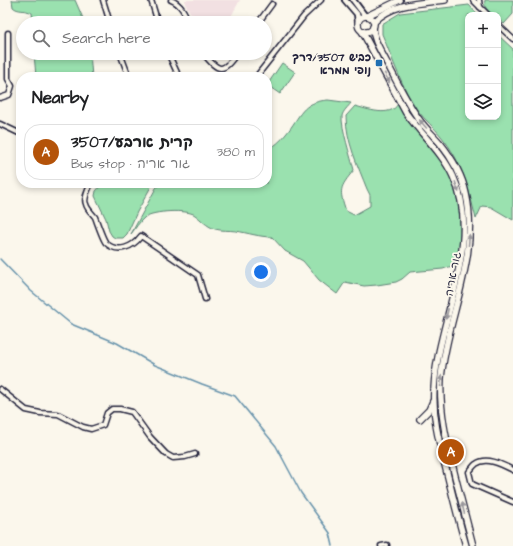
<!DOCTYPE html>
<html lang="en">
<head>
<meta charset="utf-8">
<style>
	body { margin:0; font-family:"Architects Daughter","Playpen Sans Hebrew",sans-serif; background:#f6f6f6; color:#202124 }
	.controls { position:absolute; right:12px; top:12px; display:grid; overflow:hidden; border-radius:8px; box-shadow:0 2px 6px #0003 }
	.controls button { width:36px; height:36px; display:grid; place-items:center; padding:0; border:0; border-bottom:1px solid #e0e0e0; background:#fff; color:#202124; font:20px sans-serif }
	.you { position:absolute; left:261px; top:272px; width:14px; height:14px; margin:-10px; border:3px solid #fff; border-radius:50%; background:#1a73e8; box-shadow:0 0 0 6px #1a73e833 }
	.badge { display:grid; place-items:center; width:26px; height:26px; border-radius:50%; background:#b45309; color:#fff; font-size:13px; font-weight:700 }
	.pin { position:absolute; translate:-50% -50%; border:2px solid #fff; box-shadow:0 1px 4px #0006 }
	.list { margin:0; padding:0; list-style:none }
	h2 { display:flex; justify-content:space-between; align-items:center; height:52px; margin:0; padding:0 16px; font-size:17px }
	h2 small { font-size:13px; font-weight:400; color:#757577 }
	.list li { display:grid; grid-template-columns:26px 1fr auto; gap:12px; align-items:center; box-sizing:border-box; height:56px; margin:0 8px 8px; padding:0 8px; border:1px solid #e0e0e0; border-radius:16px }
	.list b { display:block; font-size:15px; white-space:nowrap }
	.list p { margin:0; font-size:13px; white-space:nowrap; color:#757577 }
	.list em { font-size:13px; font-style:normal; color:#757577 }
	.icon { flex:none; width:22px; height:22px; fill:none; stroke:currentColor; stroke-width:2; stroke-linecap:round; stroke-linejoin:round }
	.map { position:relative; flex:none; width:513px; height:546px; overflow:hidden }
	.search { position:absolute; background:#fff; box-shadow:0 2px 6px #0003; left:16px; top:16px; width:256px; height:44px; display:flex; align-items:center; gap:10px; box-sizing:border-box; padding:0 14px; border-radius:22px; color:#757577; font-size:15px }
	.panel { position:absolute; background:#fff; box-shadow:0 2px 6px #0003; left:16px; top:72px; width:256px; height:116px; border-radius:16px }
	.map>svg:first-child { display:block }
	.built { fill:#f2e0e2 }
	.green { fill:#9ae1af; stroke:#5e8275 }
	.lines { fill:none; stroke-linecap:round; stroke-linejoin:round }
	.stream { stroke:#6692ab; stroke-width:1.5 }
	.minor-casing { stroke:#22223b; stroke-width:7 }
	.tertiary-casing { stroke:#22223b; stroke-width:8 }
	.secondary-casing { stroke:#22223b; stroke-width:8 }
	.minor { stroke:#fbf7ec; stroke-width:4 }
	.tertiary { stroke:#fbf7ec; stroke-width:4.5 }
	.secondary { stroke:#fbf7ec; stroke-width:5.5 }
	.oneway { fill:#99979c }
	.poi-dot { fill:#1f6fb2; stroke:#fbf7ec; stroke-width:1.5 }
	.labels { text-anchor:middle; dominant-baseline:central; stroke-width:3.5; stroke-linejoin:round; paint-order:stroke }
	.poi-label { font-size:11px; font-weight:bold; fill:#22223b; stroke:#fbf7ec; text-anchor:end }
	.street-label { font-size:11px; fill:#22223b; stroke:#fbf7ec }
</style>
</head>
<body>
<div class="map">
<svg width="513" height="546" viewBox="0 0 513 546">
	<rect width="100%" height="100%" fill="#fbf7ec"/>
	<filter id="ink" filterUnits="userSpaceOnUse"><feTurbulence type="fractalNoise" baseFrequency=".025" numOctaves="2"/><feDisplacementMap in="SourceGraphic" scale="8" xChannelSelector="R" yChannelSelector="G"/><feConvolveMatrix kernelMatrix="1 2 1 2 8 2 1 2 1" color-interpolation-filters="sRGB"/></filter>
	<g filter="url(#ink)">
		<!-- built -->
		<path class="built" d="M185 0H240L228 22 217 18 212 23H201L199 17 191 14 185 4Z"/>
		<!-- green -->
		<g class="green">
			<path d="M12 0H75L85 23H33L32 13C25 9 18 12 13 7Z"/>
			<path d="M485 0H513V14L504 24 498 19V15H494C488 11 483 7 485 0Z"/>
			<path d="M469 5 478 15H468V117H498V35L513 49V220L491 207 482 206 476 219C468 186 462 162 441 136 434 127 425 120 418 111 402 88 393 60 382 34V24L400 13Z"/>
			<path d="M34 53H90L92 77H36Z"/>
			<path d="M282 63 295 72 280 94 267 85Z"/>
			<path d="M328 100 351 103C348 107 343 111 342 116 341 127 351 158 354 170 339 188 339 190 346 211L354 215 370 206V195L367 189C358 166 346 141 346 116L355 106C367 109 390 118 398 104 407 125 424 138 437 155 463 189 462 224 458 264L443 269 410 272 402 279 396 282 377 285 364 286 345 282 337 294 319 280 303 261 285 251 272 237C260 237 248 233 236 231 229 230 222 231 215 229 206 226 202 220 195 215 187 209 153 211 145 217 139 222 135 229 131 234L156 188 161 183H267V151C274 146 281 141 286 134 301 116 301 102 328 100Z"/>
			<path d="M103 183H153L137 212 127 234 123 238H115L112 236 109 231 106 219 95 196 96 191Z"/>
		</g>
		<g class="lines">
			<!-- stream -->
			<path class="stream" d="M0 259 31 291 71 324 117 343 155 365 202 384 235 396 276 446 301 493 330 533 333 546"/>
			<!-- minor casing -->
			<g class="minor-casing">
				<g id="minor">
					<path d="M103 0 110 23"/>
					<path d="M151 0 158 23"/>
					<path d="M171 0C181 4 185 13 189 23"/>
					<path d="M473 0 488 15"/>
					<path d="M479 0 480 7"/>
					<path d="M258 23 272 4"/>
					<path d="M498 25 513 39"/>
					<path d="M120 53 129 77"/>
					<path d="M168 53 179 77"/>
					<path d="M203 53C219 73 223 73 237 53"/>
					<path d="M256 77 304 16 321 0"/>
					<path d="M0 98 9 95 12 86 8 79V33"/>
					<path d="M0 124 21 134"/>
					<path d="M91 183C89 188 83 199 86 204 87 209 92 213 95 217 97 222 103 240 106 243 118 254 133 247 141 236L198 275 205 299"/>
					<path d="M0 389 26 410 40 413 58 414 83 427 91 429 103 425 107 413 112 409H120L132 412 150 437 166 454 173 458 185 457 195 454"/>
					<path d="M513 470C503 465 487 456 476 464 473 466 471 470 469 472L472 484 513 502"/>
					<path d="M381 546 387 545"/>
				</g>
			</g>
			<!-- tertiary casing -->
			<g class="tertiary-casing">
				<g id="tertiary">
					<path d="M345 0 357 14 358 22"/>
					<path d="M353 0 365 16"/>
				</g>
			</g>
			<!-- secondary casing -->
			<g class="secondary-casing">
				<g id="secondary">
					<circle cx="366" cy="24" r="8"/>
					<path d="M367 16 400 0"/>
					<path d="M374 22C392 3 421 3 445 0"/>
					<path d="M373 27C373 40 381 51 387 63 397 82 406 101 418 118 424 127 433 135 440 143 452 158 462 175 466 194 480 257 447 316 441 378 439 412 447 443 455 476 461 499 467 523 473 546"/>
					<path d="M362 31 406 113C421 134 442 152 453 176 484 242 437 321 434 389 432 418 440 445 447 473 453 497 459 522 466 546"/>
					<path d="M420 419 429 410 433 401"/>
				</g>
			</g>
			<!-- minor -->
			<use href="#minor" class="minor"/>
			<!-- tertiary -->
			<use href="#tertiary" class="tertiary"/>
			<!-- secondary -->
			<use href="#secondary" class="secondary"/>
		</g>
		<!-- one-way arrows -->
		<defs><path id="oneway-solid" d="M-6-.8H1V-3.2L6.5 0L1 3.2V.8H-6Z"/></defs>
		<g class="oneway">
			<use href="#oneway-solid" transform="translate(387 78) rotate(63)"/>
			<use href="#oneway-solid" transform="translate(423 124) rotate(-130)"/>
			<use href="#oneway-solid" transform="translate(457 187) rotate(71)"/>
			<use href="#oneway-solid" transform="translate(469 240) rotate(-85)"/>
			<use href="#oneway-solid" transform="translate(447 314) rotate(103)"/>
			<use href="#oneway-solid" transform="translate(441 381) rotate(-85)"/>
			<use href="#oneway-solid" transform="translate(463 508) rotate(-104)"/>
		</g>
	</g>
	<!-- markers -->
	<rect class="poi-dot" x="375" y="59" width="8" height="8" rx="2"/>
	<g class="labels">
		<!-- poi labels -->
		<g class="poi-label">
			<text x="371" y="57">כביש 3507/דרך<tspan x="371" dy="13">נופי ממרא</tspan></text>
		</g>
		<!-- street labels -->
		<g class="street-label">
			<text transform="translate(453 274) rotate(-79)">גור אריה</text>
		</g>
	</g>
</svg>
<div class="controls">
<button>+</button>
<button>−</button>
<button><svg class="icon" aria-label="layers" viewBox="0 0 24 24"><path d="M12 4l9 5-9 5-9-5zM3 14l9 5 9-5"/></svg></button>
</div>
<div class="you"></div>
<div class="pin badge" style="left:451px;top:452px">A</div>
<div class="search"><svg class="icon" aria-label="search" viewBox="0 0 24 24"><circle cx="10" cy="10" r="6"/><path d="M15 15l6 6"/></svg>Search here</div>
<section class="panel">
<h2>Nearby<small></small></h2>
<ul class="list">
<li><span class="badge">A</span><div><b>קרית ארבע/3507</b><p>Bus stop · גור אריה</p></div><em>380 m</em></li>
</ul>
</section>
</div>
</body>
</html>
